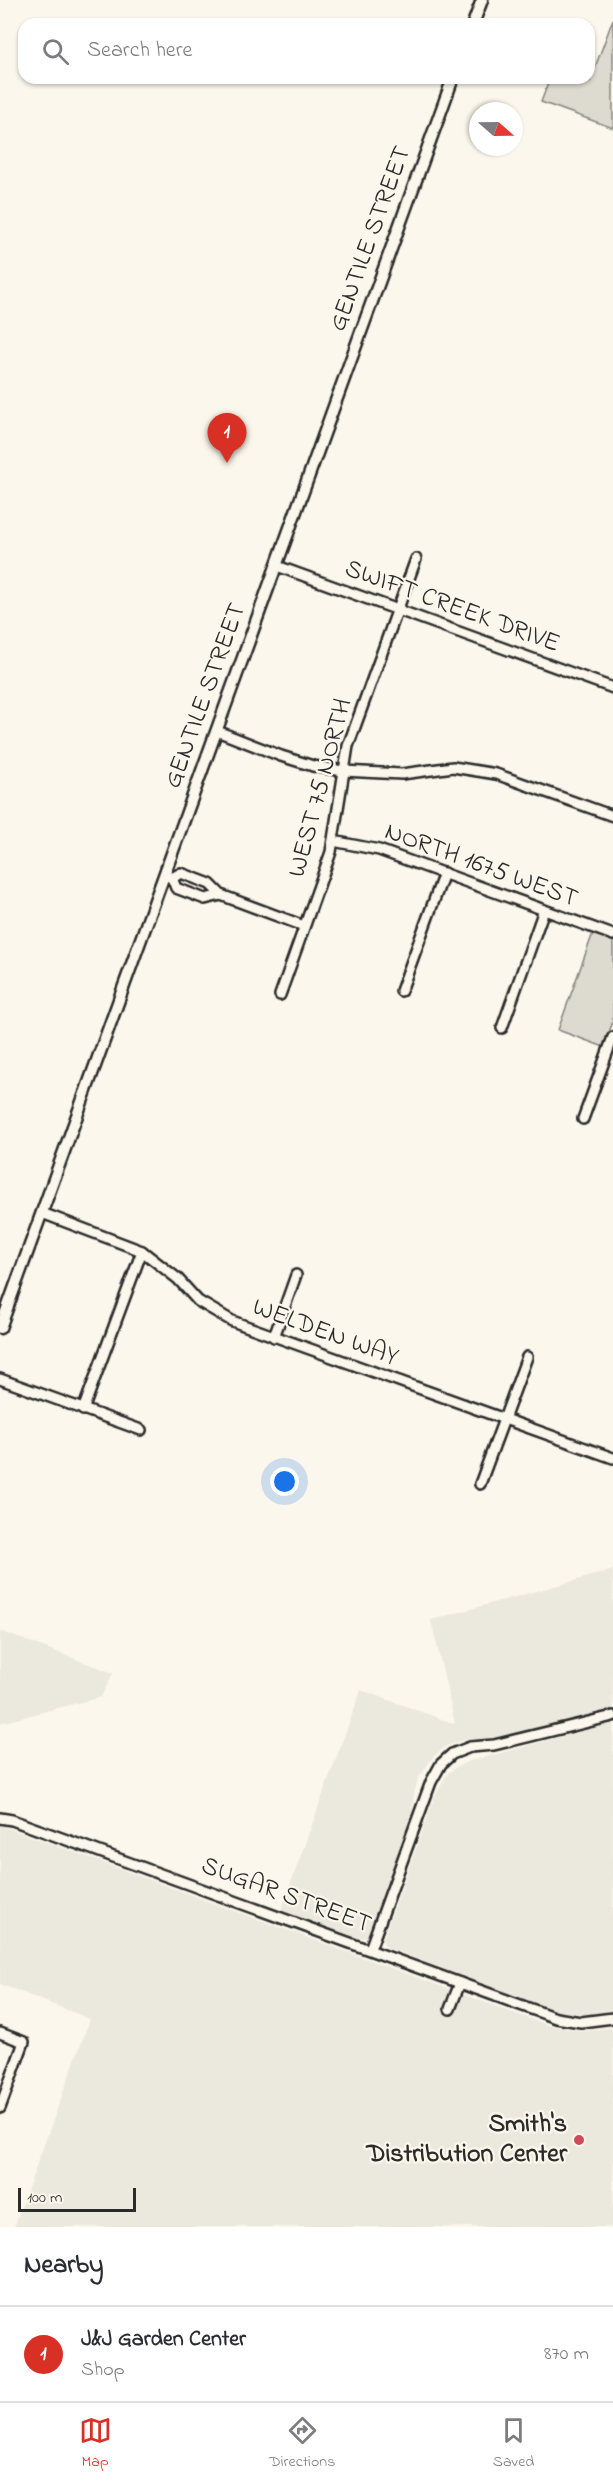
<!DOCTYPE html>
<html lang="en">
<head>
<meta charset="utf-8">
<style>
	body { margin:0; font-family:"Indie Flower",sans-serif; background:#f2f2f3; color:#2b2b33 }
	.compass { position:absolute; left:469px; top:102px; width:54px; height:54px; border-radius:50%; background:#fff; box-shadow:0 2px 4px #0004; rotate:110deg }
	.scale { position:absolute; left:18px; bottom:15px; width:118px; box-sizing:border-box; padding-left:6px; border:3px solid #2b2b2b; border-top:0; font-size:16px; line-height:21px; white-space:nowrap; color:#2b2b2b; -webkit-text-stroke:4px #fbf7ec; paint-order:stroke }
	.you { position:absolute; left:285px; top:1482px; width:21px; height:21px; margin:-15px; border:4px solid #fff; border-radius:50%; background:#1a73e8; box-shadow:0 0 0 9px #1a73e833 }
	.badge { display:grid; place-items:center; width:39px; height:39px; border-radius:50%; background:#d93025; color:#fff; font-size:20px; font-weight:700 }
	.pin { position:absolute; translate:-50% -50px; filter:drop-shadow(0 2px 3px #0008) }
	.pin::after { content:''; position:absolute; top:32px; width:21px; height:18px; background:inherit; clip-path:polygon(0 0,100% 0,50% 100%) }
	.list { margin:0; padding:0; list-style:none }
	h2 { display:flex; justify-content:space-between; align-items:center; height:78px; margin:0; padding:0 24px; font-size:26px }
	h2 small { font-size:20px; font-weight:400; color:#7c7c81 }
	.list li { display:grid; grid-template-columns:39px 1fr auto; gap:18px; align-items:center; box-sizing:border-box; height:96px; padding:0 24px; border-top:2px solid #e1e1e2 }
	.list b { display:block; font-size:22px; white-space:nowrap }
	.list p { margin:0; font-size:20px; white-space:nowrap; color:#7c7c81 }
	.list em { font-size:20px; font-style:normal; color:#7c7c81 }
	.icon { flex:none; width:33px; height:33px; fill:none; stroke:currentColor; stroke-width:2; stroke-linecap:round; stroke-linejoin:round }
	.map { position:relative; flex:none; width:613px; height:2227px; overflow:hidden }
	.search { position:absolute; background:#fff; box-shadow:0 2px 4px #0004; left:18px; right:18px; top:18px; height:66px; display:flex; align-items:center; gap:15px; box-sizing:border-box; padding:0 21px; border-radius:18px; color:#7c7c81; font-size:22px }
	.sheet { height:174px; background:#fff }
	nav { display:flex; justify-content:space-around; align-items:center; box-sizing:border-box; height:84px; border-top:2px solid #e1e1e2; background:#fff; font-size:16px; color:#7c7c81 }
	nav a { display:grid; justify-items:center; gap:3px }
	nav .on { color:#d93025 }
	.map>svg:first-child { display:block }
	.built { fill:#ebe8de }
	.green { fill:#dddad0; stroke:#84827e; stroke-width:1.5 }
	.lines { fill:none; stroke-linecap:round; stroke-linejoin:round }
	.minor-casing { stroke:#2b2b2b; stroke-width:14 }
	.major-casing { stroke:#2b2b2b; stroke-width:15 }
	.minor { stroke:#fbf7ec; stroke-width:9 }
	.major { stroke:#fbf7ec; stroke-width:10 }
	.poi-dot { fill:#d1495b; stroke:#fbf7ec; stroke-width:2 }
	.labels { text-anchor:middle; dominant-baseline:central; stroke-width:4.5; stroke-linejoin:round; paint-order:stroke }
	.street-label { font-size:26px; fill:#2b2b2b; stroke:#fbf7ec }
	.poi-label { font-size:26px; font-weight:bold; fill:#2b2b2b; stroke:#fbf7ec; text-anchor:end }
</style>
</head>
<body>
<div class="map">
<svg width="613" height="2227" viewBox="0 0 613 2227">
	<rect width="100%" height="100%" fill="#fbf7ec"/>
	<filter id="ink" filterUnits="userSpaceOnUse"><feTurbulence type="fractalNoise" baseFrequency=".0167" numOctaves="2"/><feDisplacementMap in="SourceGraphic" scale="12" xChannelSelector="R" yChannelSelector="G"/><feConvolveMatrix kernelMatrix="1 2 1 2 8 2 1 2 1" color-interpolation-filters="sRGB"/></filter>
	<g filter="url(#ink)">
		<!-- built -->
		<g class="built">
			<path d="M613 1570V1709L499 1738 464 1740 445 1747 433 1757 418 1779 414 1794 411 1819 371 1931 366 1937 357 1938 281 1910 361 1690 455 1724 431 1620Z"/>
			<path d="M0 1631 113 1673 101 1697 0 1723Z"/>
			<path d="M613 1723V2011L585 2014 558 2012 386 1947 383 1942 384 1936 435 1796 447 1774 456 1767 470 1761Z"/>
			<path d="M0 1825 547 2025 584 2031 613 2027V2227H14L90 2019 0 1984Z"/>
		</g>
		<!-- green -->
		<g class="green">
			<path d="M613 19V128L541 102 550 78H580L590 81Z"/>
			<path d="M593 933 613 941V1021L604 1047 558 1030Z"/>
		</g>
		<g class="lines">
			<!-- minor casing -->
			<g class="minor-casing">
				<g id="minor">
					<path d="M277 566 613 688"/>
					<path d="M217 731 281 756 313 766 343 771 402 774 453 767 496 774 613 816"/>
					<path d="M333 841 379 850 613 935"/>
					<path d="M165 875 172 878 181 873 210 884 221 895 304 926"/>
					<path d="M172 878 176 888 205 899 221 895"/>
					<path d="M401 991 444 873"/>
					<path d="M280 995 331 852 348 746 416 559"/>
					<path d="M502 1028 544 910"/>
					<path d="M583 1119 613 1037"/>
					<path d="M42 1213 142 1251 178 1279 198 1301 232 1321 613 1458"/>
					<path d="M274 1337 296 1275"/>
					<path d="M0 1379 141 1430"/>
					<path d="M83 1410 142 1251"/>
					<path d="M480 1484 527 1357"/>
					<path d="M0 1818 12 1820 556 2018 581 2022 613 2018"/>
					<path d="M370 1949 431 1782 441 1764 452 1754 470 1747 494 1745 613 1716"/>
					<path d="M450 2009 460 1983"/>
					<path d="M0 2033 24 2042 0 2108"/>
				</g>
			</g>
			<!-- major casing -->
			<g class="major-casing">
				<g id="major">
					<path d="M473 24 482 0"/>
					<path d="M0 1328 453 78"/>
				</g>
			</g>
			<!-- minor -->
			<use href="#minor" class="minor"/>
			<!-- major -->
			<use href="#major" class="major"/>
		</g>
	</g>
	<!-- markers -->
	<circle class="poi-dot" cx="579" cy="2140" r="6"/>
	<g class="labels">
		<!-- street labels -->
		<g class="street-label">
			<text transform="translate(371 239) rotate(-70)">GENTILE STREET</text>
			<text transform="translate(452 607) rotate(20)">SWIFT CREEK DRIVE</text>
			<text transform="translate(206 696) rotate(-70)">GENTILE STREET</text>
			<text transform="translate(321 788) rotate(-75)">WEST 75 NORTH</text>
			<text transform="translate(481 866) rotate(20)">NORTH 1675 WEST</text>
			<text transform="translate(325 1333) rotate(20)">WELDEN WAY</text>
			<text transform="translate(286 1896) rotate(20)">SUGAR STREET</text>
		</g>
		<!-- poi labels -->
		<g class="poi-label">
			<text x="567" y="2125">Smith's<tspan x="567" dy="30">Distribution Center</tspan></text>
		</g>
	</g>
</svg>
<svg class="compass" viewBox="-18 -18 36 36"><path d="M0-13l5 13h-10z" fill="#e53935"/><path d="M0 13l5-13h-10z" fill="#7c7c81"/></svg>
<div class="scale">100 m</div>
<div class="you"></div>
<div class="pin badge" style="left:227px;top:463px">1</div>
<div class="search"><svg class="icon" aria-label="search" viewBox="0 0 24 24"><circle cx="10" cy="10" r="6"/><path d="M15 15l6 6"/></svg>Search here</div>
</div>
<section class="sheet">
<h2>Nearby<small></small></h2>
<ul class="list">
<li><span class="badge">1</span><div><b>J&amp;J Garden Center</b><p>Shop</p></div><em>870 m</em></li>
</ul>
</section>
<nav>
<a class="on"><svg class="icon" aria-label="map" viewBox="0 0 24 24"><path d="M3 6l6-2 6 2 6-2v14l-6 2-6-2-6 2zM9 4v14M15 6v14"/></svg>Map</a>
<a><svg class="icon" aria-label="directions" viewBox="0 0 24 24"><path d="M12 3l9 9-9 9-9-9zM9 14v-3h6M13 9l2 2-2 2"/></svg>Directions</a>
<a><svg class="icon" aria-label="saved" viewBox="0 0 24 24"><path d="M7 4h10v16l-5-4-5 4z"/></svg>Saved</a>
</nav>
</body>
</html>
